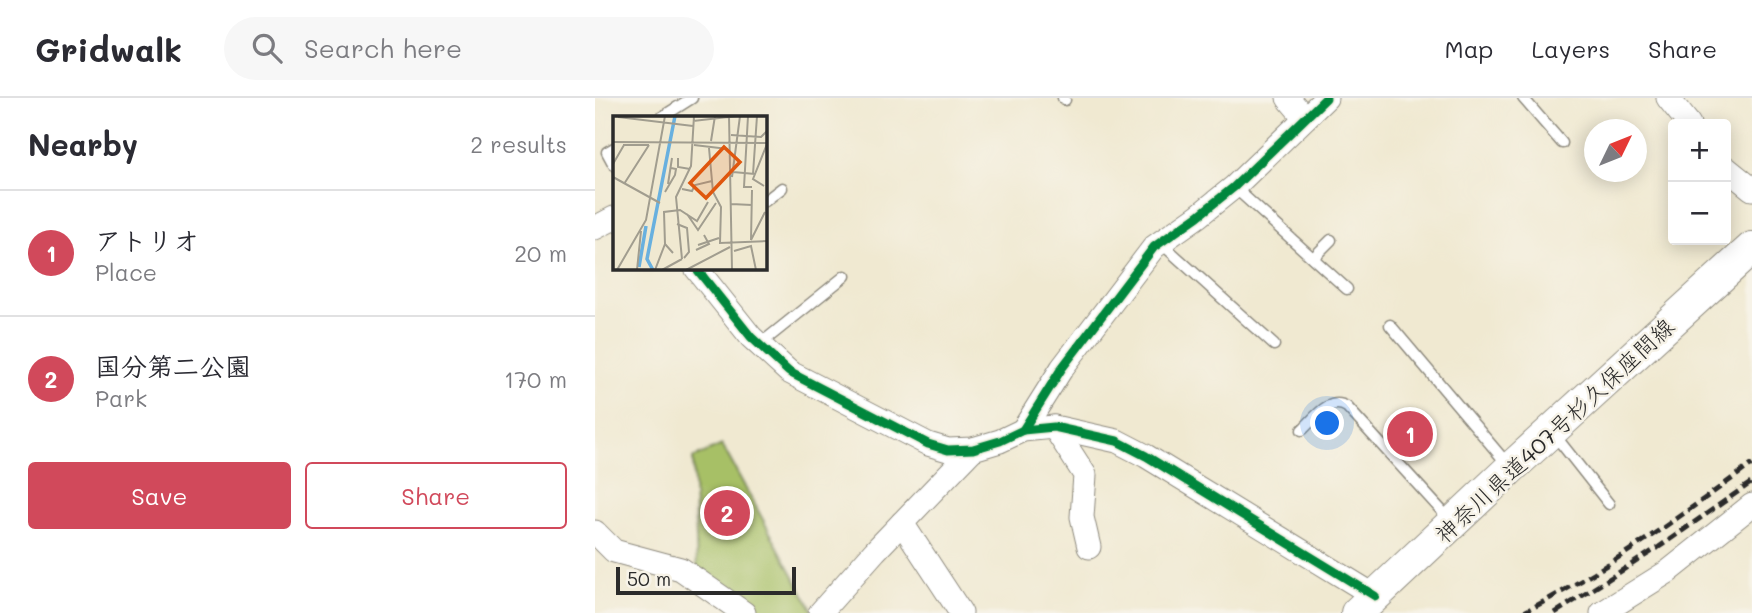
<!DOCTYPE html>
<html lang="en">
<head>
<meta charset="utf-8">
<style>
	body { margin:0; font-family:Mali,"Klee One",sans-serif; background:#f7f7f7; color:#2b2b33 }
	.controls { position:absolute; right:21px; top:21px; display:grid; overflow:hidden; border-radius:7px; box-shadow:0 4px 18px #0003 }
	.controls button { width:63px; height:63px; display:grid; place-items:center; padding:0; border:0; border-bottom:2px solid #e1e1e2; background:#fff; color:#2b2b33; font:35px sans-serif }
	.compass { position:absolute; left:989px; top:21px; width:63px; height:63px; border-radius:50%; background:#fff; box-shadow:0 4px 18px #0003; rotate:47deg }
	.scale { position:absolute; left:21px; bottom:18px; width:180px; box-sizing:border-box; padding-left:7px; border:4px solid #2b2b2b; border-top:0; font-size:19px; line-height:24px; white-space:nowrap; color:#2b2b2b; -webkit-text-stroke:5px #f7f3e8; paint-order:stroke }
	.you { position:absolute; left:733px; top:326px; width:24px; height:24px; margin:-18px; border:5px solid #fff; border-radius:50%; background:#1a73e8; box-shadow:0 0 0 10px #1a73e833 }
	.badge { display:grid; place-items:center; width:46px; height:46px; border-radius:50%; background:#d1495b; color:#fff; font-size:23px; font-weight:700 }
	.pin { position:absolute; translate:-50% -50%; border:4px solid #fff; box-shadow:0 2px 7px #0006 }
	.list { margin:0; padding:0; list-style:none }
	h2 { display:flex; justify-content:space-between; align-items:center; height:91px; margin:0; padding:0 28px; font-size:30px }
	h2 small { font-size:23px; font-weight:400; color:#7c7c81 }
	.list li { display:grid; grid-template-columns:46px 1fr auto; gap:21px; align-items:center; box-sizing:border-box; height:126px; padding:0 28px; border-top:2px solid #e1e1e2 }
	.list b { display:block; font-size:26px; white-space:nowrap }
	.list p { margin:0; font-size:23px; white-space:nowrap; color:#7c7c81 }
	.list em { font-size:23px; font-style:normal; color:#7c7c81 }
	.actions { display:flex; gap:14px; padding:21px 28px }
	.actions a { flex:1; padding:16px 0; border:2px solid #d1495b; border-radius:7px; text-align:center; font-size:24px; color:#d1495b }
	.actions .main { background:#d1495b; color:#fff }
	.icon { flex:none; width:38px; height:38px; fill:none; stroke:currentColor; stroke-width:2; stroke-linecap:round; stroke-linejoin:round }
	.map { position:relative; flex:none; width:1157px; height:515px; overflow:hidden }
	header { display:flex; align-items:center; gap:42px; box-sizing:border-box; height:98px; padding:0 35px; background:#fff; border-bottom:2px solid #e1e1e2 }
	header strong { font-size:33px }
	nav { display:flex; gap:38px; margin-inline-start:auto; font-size:24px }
	.search { width:490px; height:63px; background:#f7f7f7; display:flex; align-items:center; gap:18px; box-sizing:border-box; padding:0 24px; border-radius:38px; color:#7c7c81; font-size:26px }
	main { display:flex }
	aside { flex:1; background:#fff }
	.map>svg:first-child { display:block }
	.green { fill:#a7c066; stroke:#697648; stroke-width:2 }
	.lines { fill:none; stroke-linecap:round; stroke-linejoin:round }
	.service-casing { stroke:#8e8a7e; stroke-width:13 }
	.minor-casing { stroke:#8e8a7e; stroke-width:25 }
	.secondary-casing { stroke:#8e8a7e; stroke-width:34 }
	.service { stroke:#fff; stroke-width:10 }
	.minor { stroke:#fff; stroke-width:23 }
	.secondary { stroke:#fff; stroke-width:32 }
	.rail { stroke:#2b2b2b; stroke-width:5; stroke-dasharray:10 5; stroke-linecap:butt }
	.cycleway-casing { stroke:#f7f3e8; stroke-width:13 }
	.cycleway { stroke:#00873e; stroke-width:9 }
	.labels { text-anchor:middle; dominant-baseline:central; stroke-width:5; stroke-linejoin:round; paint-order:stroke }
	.street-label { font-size:23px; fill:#2b2b2b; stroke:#f7f3e8 }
	.inset-river { fill:none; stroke:#68b0df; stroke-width:3.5 }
	.inset-road { fill:none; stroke:#a19d8f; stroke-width:2 }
	.view { fill:#df570e; fill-opacity:0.15; stroke:#df570e; stroke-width:3.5 }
	.inset-edge { fill:none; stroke:#2b2b2b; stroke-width:3.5 }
</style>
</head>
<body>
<header>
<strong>Gridwalk</strong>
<div class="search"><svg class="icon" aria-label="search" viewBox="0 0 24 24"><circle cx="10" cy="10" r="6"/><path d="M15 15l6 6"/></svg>Search here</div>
<nav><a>Map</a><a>Layers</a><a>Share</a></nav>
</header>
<main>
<aside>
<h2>Nearby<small>2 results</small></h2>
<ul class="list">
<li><span class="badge">1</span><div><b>アトリオ</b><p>Place</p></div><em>20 m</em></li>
<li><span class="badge">2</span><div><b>国分第二公園</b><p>Park</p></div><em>170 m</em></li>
</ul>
<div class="actions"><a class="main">Save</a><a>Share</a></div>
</aside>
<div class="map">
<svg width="1157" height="515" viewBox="0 0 1157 515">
	<rect width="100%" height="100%" fill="#f7f3e8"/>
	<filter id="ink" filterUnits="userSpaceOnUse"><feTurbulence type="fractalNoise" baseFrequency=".0143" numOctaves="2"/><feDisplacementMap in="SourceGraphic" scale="14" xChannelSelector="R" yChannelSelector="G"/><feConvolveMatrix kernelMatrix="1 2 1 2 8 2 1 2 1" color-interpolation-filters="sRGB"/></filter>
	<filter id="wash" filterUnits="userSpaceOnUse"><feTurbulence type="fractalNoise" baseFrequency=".00686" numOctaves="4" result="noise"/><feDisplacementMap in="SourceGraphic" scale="28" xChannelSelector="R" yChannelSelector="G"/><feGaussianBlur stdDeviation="1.57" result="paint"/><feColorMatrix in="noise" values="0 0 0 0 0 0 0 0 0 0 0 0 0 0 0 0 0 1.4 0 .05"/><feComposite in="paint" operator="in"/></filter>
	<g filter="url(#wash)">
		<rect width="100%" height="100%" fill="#f0e9d1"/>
		<!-- green -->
		<path class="green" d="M127 347 218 513 216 515H164L102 469 98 360Z"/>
	</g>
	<g filter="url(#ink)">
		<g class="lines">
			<!-- service casing -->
			<g class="service-casing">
				<g id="service">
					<path d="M468 0 470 2"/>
					<path d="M928 0 967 45"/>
					<path d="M67 19 97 0"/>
					<path d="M19 50 12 54 19 67"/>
					<path d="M639 89 752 191"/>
					<path d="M170 103 187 90"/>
					<path d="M565 144 679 247"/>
					<path d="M718 160 736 142"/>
					<path d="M795 227 914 368"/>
					<path d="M164 247 250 178"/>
					<path d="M707 332C720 320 734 298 752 309L856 423"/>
					<path d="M958 335 1014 406"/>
				</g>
			</g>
			<!-- minor casing -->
			<g class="minor-casing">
				<g id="minor">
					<path d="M693 0 710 20"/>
					<path d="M1073 0 1094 26"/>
					<path d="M1131 70 1157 91"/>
					<path d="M0 130 19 120"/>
					<path d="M101 170 156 239 194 274 333 346 353 352 378 351 405 343 428 332 459 329 522 343 551 358 780 498"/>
					<path d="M459 329 490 377 487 419 494 449"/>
					<path d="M428 332 467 270 559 149 603 118 639 89 731 0"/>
					<path d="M307 425 366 515"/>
					<path d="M0 434 19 453 86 471 149 515"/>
					<path d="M225 515 280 453 378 351"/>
					<path d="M1007 515 1074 473 1157 407"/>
				</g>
			</g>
			<!-- secondary casing -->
			<g class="secondary-casing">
				<path id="secondary" d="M762 515 918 368 1157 150"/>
			</g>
			<!-- service -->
			<use href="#service" class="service"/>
			<!-- minor -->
			<use href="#minor" class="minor"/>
			<!-- secondary -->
			<use href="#secondary" class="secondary"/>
			<!-- rail -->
			<g class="rail">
				<path d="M927 515C1009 474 1083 420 1157 366"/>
				<path d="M960 515 1064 449 1157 384"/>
			</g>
			<!-- cycleway casing -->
			<g class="cycleway-casing">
				<g id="cycleway">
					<path d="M101 170 156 239 194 274 333 346 353 352 378 351 405 343 428 332 459 329 522 343 551 358 780 498"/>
					<path d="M428 332 467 270 559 149 603 118 639 89 731 0"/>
				</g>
			</g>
			<!-- cycleway -->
			<use href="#cycleway" class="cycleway"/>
		</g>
	</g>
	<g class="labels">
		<!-- street labels -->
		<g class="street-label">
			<text transform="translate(959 332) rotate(-43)">神奈川県道407号杉久保座間線</text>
		</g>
	</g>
	<!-- overview -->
	<g transform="translate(18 18)">
		<rect width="154" height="154" fill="#f0e9d1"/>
		<path class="inset-river" d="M26 151 33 110M40 154 34 143 62 0"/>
		<path class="inset-road" d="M116 0 119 154M135 0 131 71H139M5 1 80 10M80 5 124 0M118 19 148 21 154 15M98 25 102 0M0 26 154 27M10 29H36M81 29 115 33M96 32 100 76 108 91 107 127 154 125M65 42V51L77 53M0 48 11 29M120 56 142 58M140 58 144 0M0 61 47 87M119 61 127 0M11 68 36 29M55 68 59 42M151 70 140 63 154 28M69 73 79 75 82 69 99 65M52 76 62 59 63 53 58 52M154 76V99M118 88 139 89M74 98 85 114 103 87M64 108 74 112 76 136 71 142M138 124 139 74M138 124 152 96M85 129 106 122M83 134 96 128 91 119M121 135 138 130 143 154M60 137 52 128 51 96 67 94 84 105 95 86M69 143 63 81 78 50 81 0M4 154 33 104 52 0M24 154 28 115M42 154 52 128M49 154 69 143M73 154 117 131"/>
		<path class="view" d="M111 31 127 46 93 82 77 67Z"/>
		<rect width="154" height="154" class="inset-edge"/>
	</g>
</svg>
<div class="controls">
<button>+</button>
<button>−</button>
</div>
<svg class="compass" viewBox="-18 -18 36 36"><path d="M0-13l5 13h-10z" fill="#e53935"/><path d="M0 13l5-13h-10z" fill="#7c7c81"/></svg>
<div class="scale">50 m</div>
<div class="you"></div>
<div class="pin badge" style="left:815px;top:336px">1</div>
<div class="pin badge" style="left:132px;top:415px">2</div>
</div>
</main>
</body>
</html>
